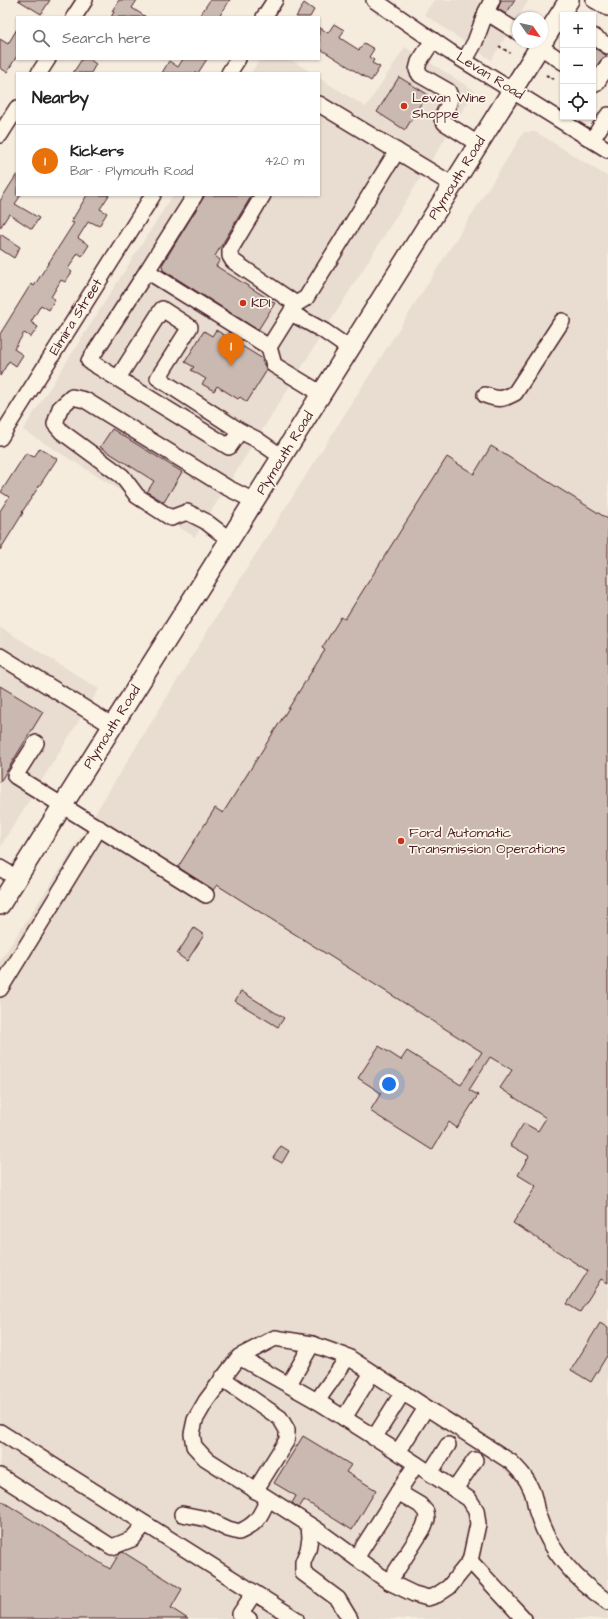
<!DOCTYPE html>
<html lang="en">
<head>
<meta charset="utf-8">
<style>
	body { margin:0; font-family:"Architects Daughter",sans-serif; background:#f6f6f6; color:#222 }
	.controls { position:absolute; right:12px; top:12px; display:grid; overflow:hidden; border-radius:0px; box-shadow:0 1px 3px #0004 }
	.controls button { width:36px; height:36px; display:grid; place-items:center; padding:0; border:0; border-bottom:1px solid #e0e0e0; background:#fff; color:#222; font:20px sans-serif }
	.compass { position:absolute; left:512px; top:12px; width:36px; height:36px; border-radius:50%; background:#fff; box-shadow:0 1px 3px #0004; rotate:124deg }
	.you { position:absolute; left:389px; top:1084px; width:14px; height:14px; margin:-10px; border:3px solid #fff; border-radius:50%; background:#1a73e8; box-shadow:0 0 0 6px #1a73e833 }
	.badge { display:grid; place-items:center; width:26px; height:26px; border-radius:50%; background:#ea580c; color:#fff; font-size:13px; font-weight:700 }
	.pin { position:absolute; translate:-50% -33px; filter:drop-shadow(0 1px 2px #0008) }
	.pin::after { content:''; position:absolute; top:21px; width:14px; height:12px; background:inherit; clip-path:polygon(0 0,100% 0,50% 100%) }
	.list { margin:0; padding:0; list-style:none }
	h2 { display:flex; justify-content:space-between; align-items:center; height:52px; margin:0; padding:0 16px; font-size:17px }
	h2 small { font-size:13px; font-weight:400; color:#767676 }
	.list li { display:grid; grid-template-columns:26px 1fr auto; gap:12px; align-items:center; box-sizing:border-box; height:72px; padding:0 16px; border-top:1px solid #e0e0e0 }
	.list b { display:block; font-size:15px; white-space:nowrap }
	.list p { margin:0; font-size:13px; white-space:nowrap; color:#767676 }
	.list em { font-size:13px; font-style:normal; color:#767676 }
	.icon { flex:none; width:22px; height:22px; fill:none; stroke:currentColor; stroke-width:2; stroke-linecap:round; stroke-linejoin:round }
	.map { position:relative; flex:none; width:608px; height:1619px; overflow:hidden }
	.search { position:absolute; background:#fff; box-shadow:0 1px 3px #0004; left:16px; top:16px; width:304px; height:44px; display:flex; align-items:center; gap:10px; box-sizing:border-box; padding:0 14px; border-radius:0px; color:#767676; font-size:15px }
	.panel { position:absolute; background:#fff; box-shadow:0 1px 3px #0004; left:16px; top:72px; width:304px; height:124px; border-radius:0px }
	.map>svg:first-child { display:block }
	.built { fill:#e8ddd0 }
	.building { fill:#cab9b1; stroke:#4a1f2b }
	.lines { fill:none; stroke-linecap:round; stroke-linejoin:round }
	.minor-casing { stroke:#4a1f2b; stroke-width:18 }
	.major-casing { stroke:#4a1f2b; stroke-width:22 }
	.path { stroke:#4a1f2b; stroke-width:2; stroke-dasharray:3 3; stroke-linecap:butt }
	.minor { stroke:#fcf5e5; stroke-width:15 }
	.major { stroke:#fcf5e5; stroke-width:19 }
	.poi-dot { fill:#c8321e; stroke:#fcf5e5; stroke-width:1.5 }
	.labels { text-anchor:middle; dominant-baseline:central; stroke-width:3.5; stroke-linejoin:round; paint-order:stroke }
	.street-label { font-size:14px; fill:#4a1f2b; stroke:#fcf5e5 }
	.poi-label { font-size:14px; fill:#4a1f2b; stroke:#fcf5e5; text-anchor:start }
</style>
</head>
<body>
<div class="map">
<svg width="608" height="1619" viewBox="0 0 608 1619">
	<rect width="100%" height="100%" fill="#f5ecde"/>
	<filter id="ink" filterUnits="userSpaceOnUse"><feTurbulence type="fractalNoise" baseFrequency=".025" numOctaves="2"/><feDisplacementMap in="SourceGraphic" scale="8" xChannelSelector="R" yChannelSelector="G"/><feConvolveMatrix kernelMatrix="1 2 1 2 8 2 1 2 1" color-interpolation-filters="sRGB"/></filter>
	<g filter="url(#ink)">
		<!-- built -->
		<g class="built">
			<path d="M434 0H529L491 60 424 14Z"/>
			<path d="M405 47 475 91 195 537 23 430 173 195H319V78L366 107Z"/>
			<path d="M260 59H290L312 73H251Z"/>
			<path d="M524 132H536L608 177V1619H0V961L67 859 228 598Z"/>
			<path d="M0 627 99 689 0 847Z"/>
		</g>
		<!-- building -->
		<g class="building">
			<path d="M18 0H50L41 14Z"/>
			<path d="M119 0H137L132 8 146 17H111L114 12 112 11Z"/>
			<path d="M210 0H230L219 17H199Z"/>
			<path d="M501 0H515L506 14 498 9Z"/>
			<path d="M304 3 314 10 310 17H296Z"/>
			<path d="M334 24 344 30 340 38 359 50 364 43 374 49 369 57 374 60 372 63 380 67 371 81 319 48V27L328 33Z"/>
			<path d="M17 29V56L7 72 0 68V39L8 44Z"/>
			<path d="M593 47 607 56 601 60 596 67 593 65Z"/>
			<path d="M82 59H89L96 64 91 73H73Z"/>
			<path d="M183 59H207L198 73H162L169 61 178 67Z"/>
			<path d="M399 77 427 94 405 130 377 112Z"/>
			<path d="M17 174V195H21L15 204 39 218 32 229 9 214 0 228V201Z"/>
			<path d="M87 195H109L100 209 107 213 99 226 91 222 90 223 88 222 78 238 89 245 82 256 78 253 68 269 72 272 65 282 61 280 51 297 55 299 49 310 41 305 31 322 38 327 31 337 24 333 14 349 23 355 16 366 9 361 0 376V334L31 284 34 286 51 259 74 223 71 222Z"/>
			<path d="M205 195H252L215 256 220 260 216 266 275 303 258 330 163 270 162 265Z"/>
			<path d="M0 234 20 247 14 258 0 249Z"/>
			<path d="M216 330 263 359 262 361 267 370 247 402 240 397 238 399 217 386 214 391 202 384 206 379 191 370 194 367 185 362 204 331 212 336Z"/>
			<path d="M112 429 182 472 164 502 147 492 154 481 100 447Z"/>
			<path d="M491 446 608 519V1283L601 1279 580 1312 567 1304 588 1271 513 1223 536 1186 518 1175 529 1156 510 1145 524 1123 538 1131 546 1118 500 1088 512 1070 490 1057 469 1090 478 1095 457 1128 449 1122 432 1150 370 1111 381 1093 358 1078 379 1046 401 1060 407 1051 461 1085 482 1052 217 885 213 890 178 867 215 808 223 813 325 650 322 648 341 617 345 619 447 457 474 474Z"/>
			<path d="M40 448 57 459 22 512 23 513 0 550V511L9 497 1 492 26 453 34 457Z"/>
			<path d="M0 686 43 712 0 782Z"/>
			<path d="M194 928 204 935 187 961 177 954Z"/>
			<path d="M241 991 284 1018 278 1027 235 1001Z"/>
			<path d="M281 1146 289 1151 282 1163 273 1158Z"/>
			<path d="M600 1323 608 1328V1354L591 1382 571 1370Z"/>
			<path d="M303 1436 351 1465 346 1472 376 1490 352 1530 304 1500 299 1508 292 1503 296 1496 274 1483Z"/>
			<path d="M0 1500 110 1569 119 1554 123 1552 182 1589 171 1608 188 1619H0Z"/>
		</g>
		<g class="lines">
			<!-- minor casing -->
			<g class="minor-casing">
				<g id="minor">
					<path d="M374 0 450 52 608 150"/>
					<path d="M594 0 608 8"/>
					<path d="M486 12 518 32"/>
					<path d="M74 17 85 0"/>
					<path d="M264 17 275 0"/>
					<path d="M593 36 608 46"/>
					<path d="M433 40 419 62 417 70 420 75 448 91C454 102 444 109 442 119L445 123 478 144"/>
					<path d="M533 42 563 62"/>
					<path d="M465 60 475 42 486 12 492 0"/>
					<path d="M39 73 48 59"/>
					<path d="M229 73 238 59"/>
					<path d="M596 84 608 65"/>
					<path d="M319 104 453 185"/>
					<path d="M0 135 17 108"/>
					<path d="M592 140 608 115"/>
					<path d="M195 195 147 271 269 347 296 304 233 261 230 256V250L263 195"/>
					<path d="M296 304 306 298 397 151"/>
					<path d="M291 313 324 331 350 349"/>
					<path d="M269 347 274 365 322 394"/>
					<path d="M118 378 162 309 190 327 158 378 240 431 229 447 89 361 147 271"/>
					<path d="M485 395C498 400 502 400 515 393L562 321"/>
					<path d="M240 431 256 439 282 457"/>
					<path d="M0 438 153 195"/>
					<path d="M230 540 205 521 187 512 171 518 137 496 122 476 62 432 55 424 60 408 72 397 85 400 226 487 254 501"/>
					<path d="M0 656 113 726"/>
					<path d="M36 743 15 776 206 895"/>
					<path d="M0 868 17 878"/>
					<path d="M0 989 99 828"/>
					<path d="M239 1357 317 1401 398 1452 469 1499 476 1510 478 1524 470 1561 449 1587 437 1595 428 1598 414 1594 389 1582 316 1529 205 1458 194 1446 192 1434 195 1420 206 1401 239 1357 275 1338 312 1344 348 1357 511 1462C519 1470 527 1478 531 1489 535 1497 535 1507 538 1515 550 1552 577 1581 608 1602"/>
					<path d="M222 1378 280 1418 287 1430V1440L255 1491"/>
					<path d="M289 1384 312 1344"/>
					<path d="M317 1401 348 1357"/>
					<path d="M344 1418 372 1373"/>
					<path d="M0 1432 296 1619"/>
					<path d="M374 1438 403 1392"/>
					<path d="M398 1452 426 1408"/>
					<path d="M430 1473 448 1445"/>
					<path d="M0 1476 112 1547 132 1539 145 1524"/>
					<path d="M455 1489 475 1460"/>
					<path d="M182 1514 207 1519 228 1529 239 1532C257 1524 260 1517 268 1499"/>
					<path d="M309 1525 310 1538 308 1550 303 1562V1573L338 1599 350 1619"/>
					<path d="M356 1558 416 1464"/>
					<path d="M470 1561 524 1619"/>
					<path d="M389 1582 423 1529 427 1519 426 1512 420 1505 398 1492"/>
					<path d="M249 1619 240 1614 254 1593"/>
				</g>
			</g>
			<!-- major casing -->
			<g class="major-casing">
				<path id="major" d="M0 905 569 0"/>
			</g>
			<!-- path -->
			<g class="path">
				<path d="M499 46 510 53"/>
				<path d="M546 75 554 79"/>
			</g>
			<!-- minor -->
			<use href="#minor" class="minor"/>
			<!-- major -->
			<use href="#major" class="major"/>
		</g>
	</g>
	<!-- markers -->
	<g class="poi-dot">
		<circle cx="404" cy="106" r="4"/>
		<circle cx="243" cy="303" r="4"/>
		<circle cx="401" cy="841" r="4"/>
	</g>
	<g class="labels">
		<!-- street labels -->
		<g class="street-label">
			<text transform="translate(490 76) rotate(32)">Levan Road</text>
			<text transform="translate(457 178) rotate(-58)">Plymouth Road</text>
			<text transform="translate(76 317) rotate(-58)">Elmira Street</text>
			<text transform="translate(285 453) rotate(-58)">Plymouth Road</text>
			<text transform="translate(112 727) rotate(-58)">Plymouth Road</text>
		</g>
		<!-- poi labels -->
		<g class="poi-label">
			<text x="412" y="98">Levan Wine<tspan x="412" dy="16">Shoppe</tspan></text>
			<text x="251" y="303">KDI</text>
			<text x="409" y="833">Ford Automatic<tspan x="409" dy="16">Transmission Operations</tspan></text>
		</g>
	</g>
</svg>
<div class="controls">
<button>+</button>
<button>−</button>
<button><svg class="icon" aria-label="locate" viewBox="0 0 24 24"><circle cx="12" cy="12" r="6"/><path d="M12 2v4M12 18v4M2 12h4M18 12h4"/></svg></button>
</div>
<svg class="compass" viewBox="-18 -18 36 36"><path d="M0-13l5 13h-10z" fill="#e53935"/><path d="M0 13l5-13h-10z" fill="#767676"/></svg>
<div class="you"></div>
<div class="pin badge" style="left:231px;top:366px;background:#e8710a">1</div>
<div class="search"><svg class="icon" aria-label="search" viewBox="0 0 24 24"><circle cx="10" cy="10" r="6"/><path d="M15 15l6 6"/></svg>Search here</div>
<section class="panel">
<h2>Nearby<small></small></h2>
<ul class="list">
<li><span class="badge" style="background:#e8710a">1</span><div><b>Kickers</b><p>Bar · Plymouth Road</p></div><em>420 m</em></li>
</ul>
</section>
</div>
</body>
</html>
